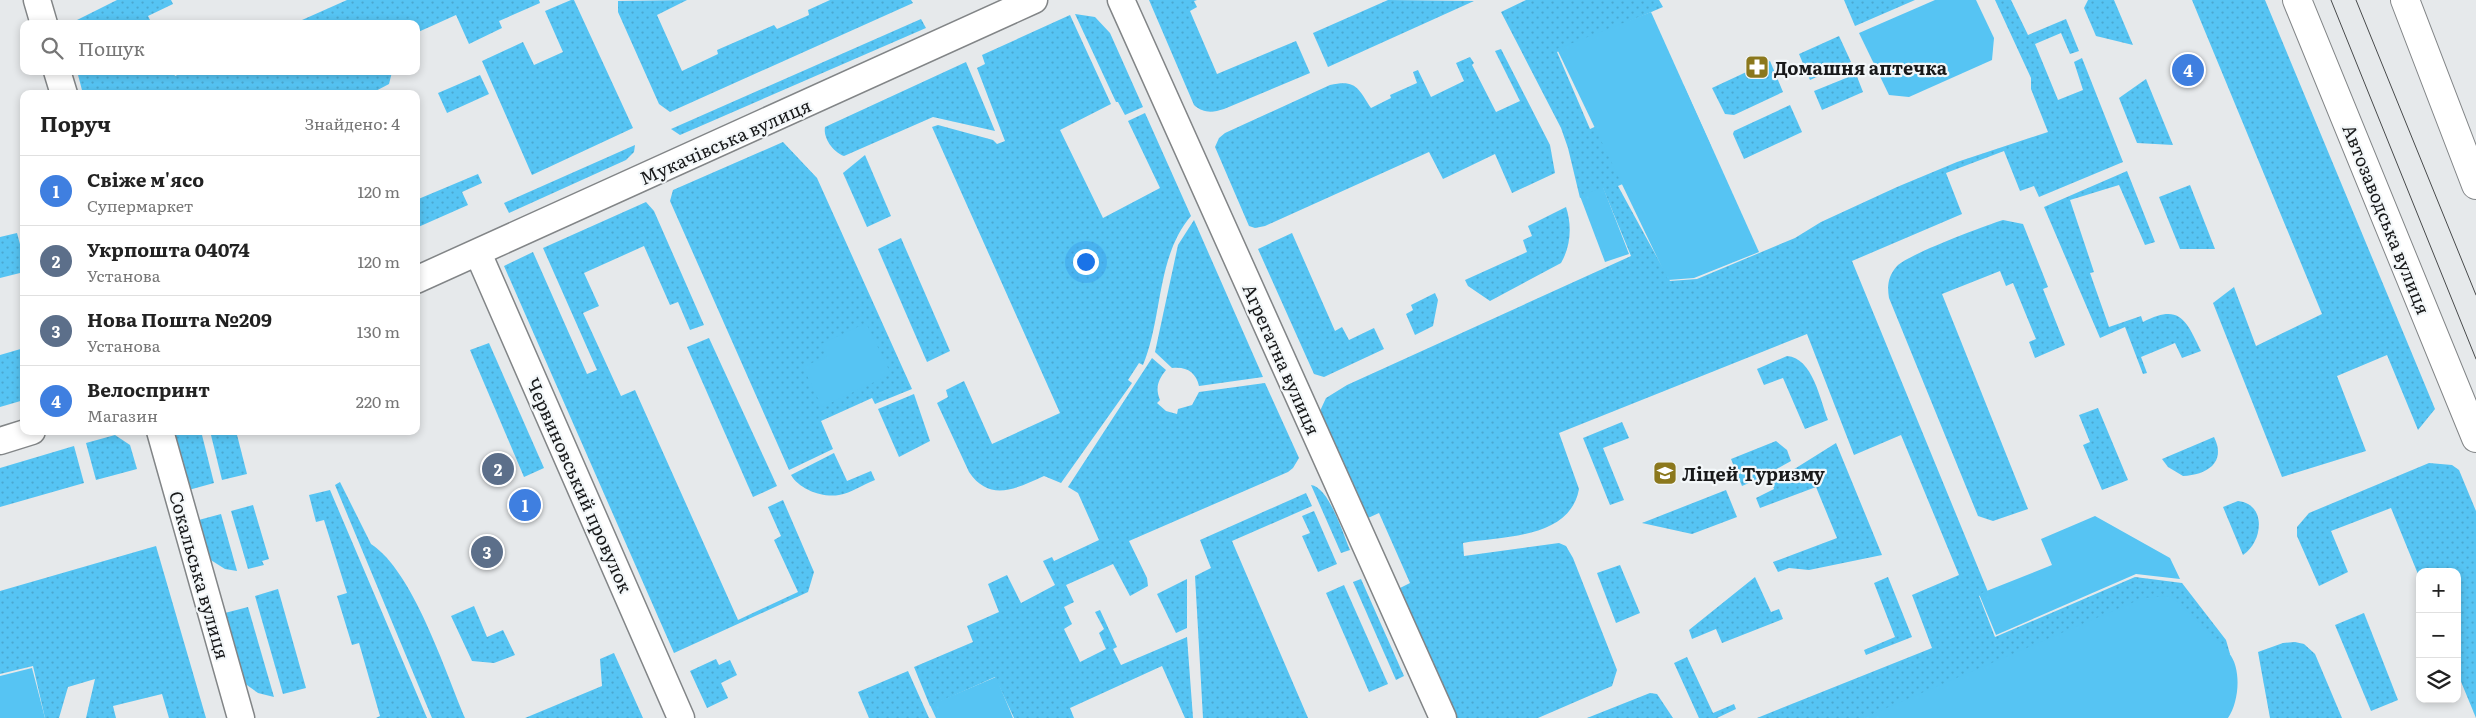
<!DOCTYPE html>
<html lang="uk">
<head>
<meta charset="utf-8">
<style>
	body { margin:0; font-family:Literata,serif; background:#f2f2f2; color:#222 }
	.controls { position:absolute; right:15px; bottom:15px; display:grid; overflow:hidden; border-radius:10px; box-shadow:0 2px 8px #0003 }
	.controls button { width:45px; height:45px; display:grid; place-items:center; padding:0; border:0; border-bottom:1px solid #e0e0e0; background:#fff; color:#222; font:25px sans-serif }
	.you { position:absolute; left:1085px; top:261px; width:18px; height:18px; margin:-12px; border:4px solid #fff; border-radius:50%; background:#1a73e8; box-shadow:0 0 0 8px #1a73e833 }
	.badge { display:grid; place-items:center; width:32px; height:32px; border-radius:50%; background:#8b781d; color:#fff; font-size:16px; font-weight:700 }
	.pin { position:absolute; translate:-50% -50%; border:2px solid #fff; box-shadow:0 1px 5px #0006 }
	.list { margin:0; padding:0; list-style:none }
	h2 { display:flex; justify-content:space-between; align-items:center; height:65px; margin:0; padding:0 20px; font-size:21px }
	h2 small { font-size:16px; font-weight:400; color:#767676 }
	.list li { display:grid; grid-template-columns:32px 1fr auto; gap:15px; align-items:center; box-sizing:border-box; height:70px; padding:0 20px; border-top:1px solid #e0e0e0 }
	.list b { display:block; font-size:19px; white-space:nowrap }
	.list p { margin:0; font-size:16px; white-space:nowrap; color:#767676 }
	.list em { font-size:16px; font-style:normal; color:#767676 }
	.icon { flex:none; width:28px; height:28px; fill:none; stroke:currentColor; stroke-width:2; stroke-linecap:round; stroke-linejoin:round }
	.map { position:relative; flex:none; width:2476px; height:718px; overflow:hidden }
	.search { position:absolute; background:#fff; box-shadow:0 2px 8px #0003; left:20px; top:20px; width:400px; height:55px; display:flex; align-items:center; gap:12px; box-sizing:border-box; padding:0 18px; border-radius:10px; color:#767676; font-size:19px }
	.panel { position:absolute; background:#fff; box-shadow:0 2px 8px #0003; left:20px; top:90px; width:400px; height:345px; border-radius:10px }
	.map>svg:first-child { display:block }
	.grass { fill:url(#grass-dots) }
	.green { fill:#56c4f3 }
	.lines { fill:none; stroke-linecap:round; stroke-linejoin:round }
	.minor-casing { stroke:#828587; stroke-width:29 }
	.primary-casing { stroke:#828587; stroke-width:30 }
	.minor { stroke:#fff; stroke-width:26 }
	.primary { stroke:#fff; stroke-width:28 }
	.tram { stroke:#484a4b; stroke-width:1 }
	.labels { text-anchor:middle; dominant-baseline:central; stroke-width:4.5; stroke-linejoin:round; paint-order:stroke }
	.poi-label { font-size:18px; font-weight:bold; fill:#18191a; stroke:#f3f7f9; text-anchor:start }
	.street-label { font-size:18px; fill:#18191a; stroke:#f3f7f9 }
</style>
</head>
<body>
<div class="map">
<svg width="2476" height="718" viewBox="0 0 2476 718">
	<defs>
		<pattern id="grass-dots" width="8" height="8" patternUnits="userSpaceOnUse" patternTransform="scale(1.25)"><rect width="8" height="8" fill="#56c4f3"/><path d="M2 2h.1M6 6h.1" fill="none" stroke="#4aa8d0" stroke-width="1.8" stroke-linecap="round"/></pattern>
	</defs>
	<rect width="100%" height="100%" fill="#e6e9eb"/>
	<!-- grass -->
	<g class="grass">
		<path d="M117 0H171L173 4 148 16 152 24H69Z"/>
		<path d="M347 0H539L540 3 499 21 502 28 469 44 456 15 416 33V24H293Z"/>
		<path d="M571 0H574L633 128 532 175 482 61 523 42 534 65 563 52 545 11Z"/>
		<path d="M687 0 657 15 682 71 718 54 717 50 774 25 777 29 809 15 808 10 830 0H911L913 3 670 112 659 104 618 12V1Z"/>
		<path d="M1149 0H1197L1194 1 1197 7 1190 11 1217 74 1296 41 1310 73 1224 109C1212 113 1203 113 1194 105Z"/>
		<path d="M1388 0 1474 1 1328 67 1313 33Z"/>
		<path d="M1526 0H1659L1663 7 1557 52 1590 129 1684 86 1711 146 1618 186 1670 281 1697 279 1795 238 1821 222 1897 187 1957 162 2048 132 2031 89V78L1995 0H2011L2028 35 2066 19 2079 51 2070 54 2061 33 2035 44 2058 100 2083 90 2074 62 2082 58 2123 162 2039 197 2034 186 2020 191 2004 151 1946 173 1962 214 1852 261 1988 592 1979 596 1995 637 2135 577 2182 583 2226 640 2230 654 1864 718H1757L1932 648 1912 595 1959 575 1901 435 1854 455 1807 334 1559 433 1579 489C1570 539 1503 536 1463 543L1464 556 1559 543 1566 546 1573 558 1617 670 1612 686 1538 718H1441L1388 594 1410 583 1379 513 1357 523 1323 439 1324 421 1320 411 1326 398 1347 385 1631 256 1603 188 1580 198 1568 148 1561 128 1501 12Z"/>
		<path d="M1844 0H1915L1855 26Z"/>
		<path d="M2088 0H2114L2133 45 2096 36 2084 8Z"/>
		<path d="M2192 0H2265L2435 409 2418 430 2387 355 2337 376 2366 451 2282 477 2213 303 2234 287 2256 346 2322 314Z"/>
		<path d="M1075 14 1095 17 1110 33 1143 107 1125 115 1118 102H1116Z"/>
		<path d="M1070 15 1111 104 1060 130 1103 218 1160 188 1128 121 1145 113 1191 216C1156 257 1163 317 1143 365L1139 363 1128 380 1132 383 1061 483 1044 476C1017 488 990 503 969 472L937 403 948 397 946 390 964 381 992 444 1060 413 932 127 938 125 993 140 997 144 1005 141 977 68 985 64 982 55Z"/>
		<path d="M921 19 926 28 680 135 671 129Z"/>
		<path d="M1839 36 1851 62 1810 80 1799 54Z"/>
		<path d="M1501 49 1550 145 1555 173 1512 193 1495 154 1443 179 1429 152 1265 226 1255 228 1249 226 1215 147 1219 138 1225 133 1330 85C1356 79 1358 88 1371 108L1391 98 1390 95 1417 83 1413 72 1418 70 1431 97 1464 81 1456 63 1470 57 1474 63 1472 65 1496 112 1520 101 1495 51Z"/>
		<path d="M1770 61 1783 92 1734 115 1725 114 1712 88Z"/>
		<path d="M966 62 995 131 933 117 844 156C833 152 823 138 825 127Z"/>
		<path d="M77 71H173L175 76 187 71 392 72 389 84 370 94H83Z"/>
		<path d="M1856 74 1863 92 1822 110 1814 91Z"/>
		<path d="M480 75 489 94 447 113 438 93Z"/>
		<path d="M2146 79 2173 145 2137 143 2119 98Z"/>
		<path d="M1790 105 1802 132 1744 159 1733 134 1734 131Z"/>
		<path d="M783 142 817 178 912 389 875 404 872 398 821 421 833 449 789 470 670 201 673 190Z"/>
		<path d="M635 145 634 152 626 160 509 213 504 203Z"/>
		<path d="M865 155 891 216 867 227 843 173Z"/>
		<path d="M2127 171 2155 242 2145 245 2119 185 2070 200 2094 272 2090 273 2109 327 2141 316 2143 322C2180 303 2186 320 2201 351L2182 358 2175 343 2141 357 2147 373 2143 374 2125 327 2100 338 2044 207Z"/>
		<path d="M478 174 482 183 462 192 468 205 416 228V200Z"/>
		<path d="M2190 185 2215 249H2180L2159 197Z"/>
		<path d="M646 202 654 211 704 325 690 330 678 302 670 305 644 246 584 273 599 306 583 313 621 396 635 390 738 620 798 592 774 540 781 536 768 507 783 500 814 572 808 592 674 653 504 266 533 252 587 374 597 370 543 248Z"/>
		<path d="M1566 207C1572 225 1571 246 1561 263L1490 301 1468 286 1465 280 1527 252 1523 240 1532 236 1528 226Z"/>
		<path d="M1194 220 1263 377 1199 386C1196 372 1186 366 1172 368L1155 352 1178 245Z"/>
		<path d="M2003 220 2023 224 2048 287 2043 289 2065 345 2035 358 2029 342 2036 339 2013 283 2006 286 2000 271 1942 294 2028 509 1993 521 1978 516 1889 298C1887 286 1888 276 1897 266 1909 254 1984 226 2003 220Z"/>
		<path d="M17 233 24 259V272L0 278V237Z"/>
		<path d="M1292 233 1335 331 1342 327 1349 340 1374 328 1384 349 1324 377 1314 374 1258 249Z"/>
		<path d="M901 238 950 351 927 362 878 249Z"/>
		<path d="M1435 293 1438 300 1433 326 1415 335 1406 314 1413 310 1411 305Z"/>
		<path d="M709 338 777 486 753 497 687 347Z"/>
		<path d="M489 343 544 468 524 477 470 350Z"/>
		<path d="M24 348V400L0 407V355Z"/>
		<path d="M1787 356C1813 358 1820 400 1828 420L1805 429 1783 378 1764 385 1757 369Z"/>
		<path d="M1152 358 1166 370C1158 380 1155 388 1160 400L1157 403 1166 411 1177 414 1178 409 1192 405 1199 392 1265 383 1299 458 1293 468 1288 472 1129 541 1147 578 1148 586 1130 596 1113 564 1066 585 1074 602 1064 607 1072 624 1064 629 1080 662 1106 649 1099 633 1104 629 1095 612 1100 610 1117 647 1113 649 1121 665 1187 637 1193 718H1185L1162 666 1070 708 1074 718H1014L995 677 930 706 914 667 973 642 967 626 999 612 988 584 1007 575 1021 603 1055 585 1043 561 1052 557 1054 561 1099 540 1078 493 1068 487Z"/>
		<path d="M914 394 930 441 899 457 878 409Z"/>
		<path d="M2098 408 2128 480 2102 490 2083 445 2090 442 2079 415Z"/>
		<path d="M1622 422 1629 438 1603 448 1624 500 1610 505 1583 438Z"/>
		<path d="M168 431H201L214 483 185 491Z"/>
		<path d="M210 431H236L247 474 222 480Z"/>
		<path d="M115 435 130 445 137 469 96 480 86 443Z"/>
		<path d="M2214 437C2227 463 2206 475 2183 476L2168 467 2162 459Z"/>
		<path d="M1776 441 1787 450 1791 461 1760 478 1742 486 1731 459Z"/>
		<path d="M1836 443 1882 555 1809 570 1789 568 1778 572 1773 562 1837 538 1816 487 1760 508 1756 498 1774 489 1772 483Z"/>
		<path d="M74 446 84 483 0 507V468Z"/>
		<path d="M834 453 847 481 871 471 875 480C864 484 851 493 839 495 822 498 799 489 791 475Z"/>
		<path d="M2429 463 2452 465 2459 470 2476 511V718L2457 672V572H2420V579L2391 508 2331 531 2348 572 2319 586 2297 536V527L2309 513Z"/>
		<path d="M340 482 371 544C413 571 445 671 465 718H432L335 485Z"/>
		<path d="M1311 485C1329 487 1343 534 1350 550L1341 553Z"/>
		<path d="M330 490 427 718H376L380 716 359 643 352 645 337 596 347 593 324 520 316 522 309 495Z"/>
		<path d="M1726 490 1737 517 1692 534 1642 523Z"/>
		<path d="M1306 493 1312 506 1232 541 1308 718H1203L1195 576 1211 568 1200 540Z"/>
		<path d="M2238 501C2267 504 2263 542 2243 555L2223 507Z"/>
		<path d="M253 505 269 559 262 561 264 565 248 569 231 511Z"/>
		<path d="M1314 511 1337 564 1318 572 1302 536 1310 533 1302 516Z"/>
		<path d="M221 514 237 571 225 569 206 557 195 521Z"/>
		<path d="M156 546 206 718H169L162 694 113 706 116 718H86L95 679 68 687 59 718H45L33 666 0 674V591Z"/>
		<path d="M1620 565 1640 613 1616 623 1597 573Z"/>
		<path d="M1755 577 1771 612 1779 609 1783 619 1722 643 1716 629 1692 639 1689 630Z"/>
		<path d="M1888 577 1912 637 1866 655 1864 650 1895 637 1874 583Z"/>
		<path d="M1187 579V628L1176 633 1157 594Z"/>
		<path d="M1361 579 1404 676 1396 680 1353 582Z"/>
		<path d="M1344 585 1388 684 1369 692 1326 593Z"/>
		<path d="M278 589 306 688 283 694 255 596Z"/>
		<path d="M474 606 487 637 503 630 515 655 494 663 472 661 451 616Z"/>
		<path d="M248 607 274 697 258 693 244 683 221 614Z"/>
		<path d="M2364 613 2398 700 2371 711 2335 625Z"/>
		<path d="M2295 642 2304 644 2315 654 2342 718H2270L2258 652 2283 643Z"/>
		<path d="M614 653 643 718H525L602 686 600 659Z"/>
		<path d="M1687 657 1713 713 1734 704 1736 709 1717 718H1699L1674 663Z"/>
		<path d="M716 659 719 665 730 660 737 675 721 683 728 698 707 708 690 671Z"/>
		<path d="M908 671 929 718H869L858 692Z"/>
		<path d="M1650 693 1657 694 1673 718H1587Z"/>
	</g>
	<!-- green -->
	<g class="green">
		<path d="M1935 0H1976L1994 38 1992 60 1909 97 1889 95 1859 33Z"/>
		<path d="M1651 12 1759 252 1694 278 1668 280 1557 49Z"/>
		<path d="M1603 187 1629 254 1605 262 1580 196Z"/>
		<path d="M866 323 891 374 822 407 803 367 827 356 821 344Z"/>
		<path d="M2095 516 2170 558 2180 579 2136 574 1996 635 1979 594 2052 565 2041 539Z"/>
		<path d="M2171 596C2190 615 2212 632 2229 653 2242 669 2239 702 2228 718H1863L2143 598Z"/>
		<path d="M32 668 45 718H0V676Z"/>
		<path d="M996 677 1013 718H936L930 705Z"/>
	</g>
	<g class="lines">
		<!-- minor casing -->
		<g class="minor-casing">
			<g id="minor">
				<path d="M37 0 44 24"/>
				<path d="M1121 0 1443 718"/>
				<path d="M57 71 64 94"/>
				<path d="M478 253 681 718"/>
				<path d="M416 280 1034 0"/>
				<path d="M160 431 241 718"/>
				<path d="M0 441 32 431"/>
			</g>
		</g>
		<!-- primary casing -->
		<g class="primary-casing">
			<g id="primary">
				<path d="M2297 0 2476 438"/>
				<path d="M2405 0 2476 185"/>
			</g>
		</g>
		<!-- minor -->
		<use href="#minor" class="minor"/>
		<!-- primary -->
		<use href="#primary" class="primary"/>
		<!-- tram -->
		<g class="tram">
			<path d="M2331 0 2476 359"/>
			<path d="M2356 0 2476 295"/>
		</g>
	</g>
	<!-- icons -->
	<defs>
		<g id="pharmacy-square" transform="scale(1.25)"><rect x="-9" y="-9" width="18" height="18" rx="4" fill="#8b781d" stroke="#f3f7f9"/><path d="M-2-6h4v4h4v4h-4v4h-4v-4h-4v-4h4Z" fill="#fff"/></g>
		<g id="school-square" transform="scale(1.25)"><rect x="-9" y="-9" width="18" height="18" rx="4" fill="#8b781d" stroke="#f3f7f9"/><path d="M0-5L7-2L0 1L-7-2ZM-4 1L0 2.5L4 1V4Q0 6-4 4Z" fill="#fff"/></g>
	</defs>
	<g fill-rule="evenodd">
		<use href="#pharmacy-square" x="1757" y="67"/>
		<use href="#school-square" x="1665" y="473"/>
	</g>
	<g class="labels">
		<!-- poi labels -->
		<g class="poi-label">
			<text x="1774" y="67">Домашня аптечка</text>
			<text x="1682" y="473">Ліцей Туризму</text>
		</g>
		<!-- street labels -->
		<g class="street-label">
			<text transform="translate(725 141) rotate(-24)">Мукачівська вулиця</text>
			<text transform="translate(2387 219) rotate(68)">Автозаводська вулиця</text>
			<text transform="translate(1282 359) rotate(66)">Агрегатна вулиця</text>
			<text transform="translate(580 485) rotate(66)">Червиновський провулок</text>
			<text transform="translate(200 575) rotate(74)">Сокальська вулиця</text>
		</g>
	</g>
</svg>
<div class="controls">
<button>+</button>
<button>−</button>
<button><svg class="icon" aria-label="layers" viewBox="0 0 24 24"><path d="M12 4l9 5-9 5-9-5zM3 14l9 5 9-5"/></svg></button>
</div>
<div class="you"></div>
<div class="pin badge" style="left:525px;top:505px;background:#3f7fe0">1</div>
<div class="pin badge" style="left:498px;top:469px;background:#5c6f8a">2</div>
<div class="pin badge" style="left:487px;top:552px;background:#5c6f8a">3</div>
<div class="pin badge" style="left:2188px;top:70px;background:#3f7fe0">4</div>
<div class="search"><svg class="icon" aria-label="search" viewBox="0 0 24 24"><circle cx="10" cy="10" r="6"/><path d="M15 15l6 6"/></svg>Пошук</div>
<section class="panel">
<h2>Поруч<small>Знайдено: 4</small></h2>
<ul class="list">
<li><span class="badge" style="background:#3f7fe0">1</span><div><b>Свіже м'ясо</b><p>Супермаркет</p></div><em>120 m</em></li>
<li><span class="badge" style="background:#5c6f8a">2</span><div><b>Укрпошта 04074</b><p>Установа</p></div><em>120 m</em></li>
<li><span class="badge" style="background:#5c6f8a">3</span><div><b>Нова Пошта №209</b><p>Установа</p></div><em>130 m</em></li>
<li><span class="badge" style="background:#3f7fe0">4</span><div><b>Велоспринт</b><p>Магазин</p></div><em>220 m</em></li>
</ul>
</section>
</div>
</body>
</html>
